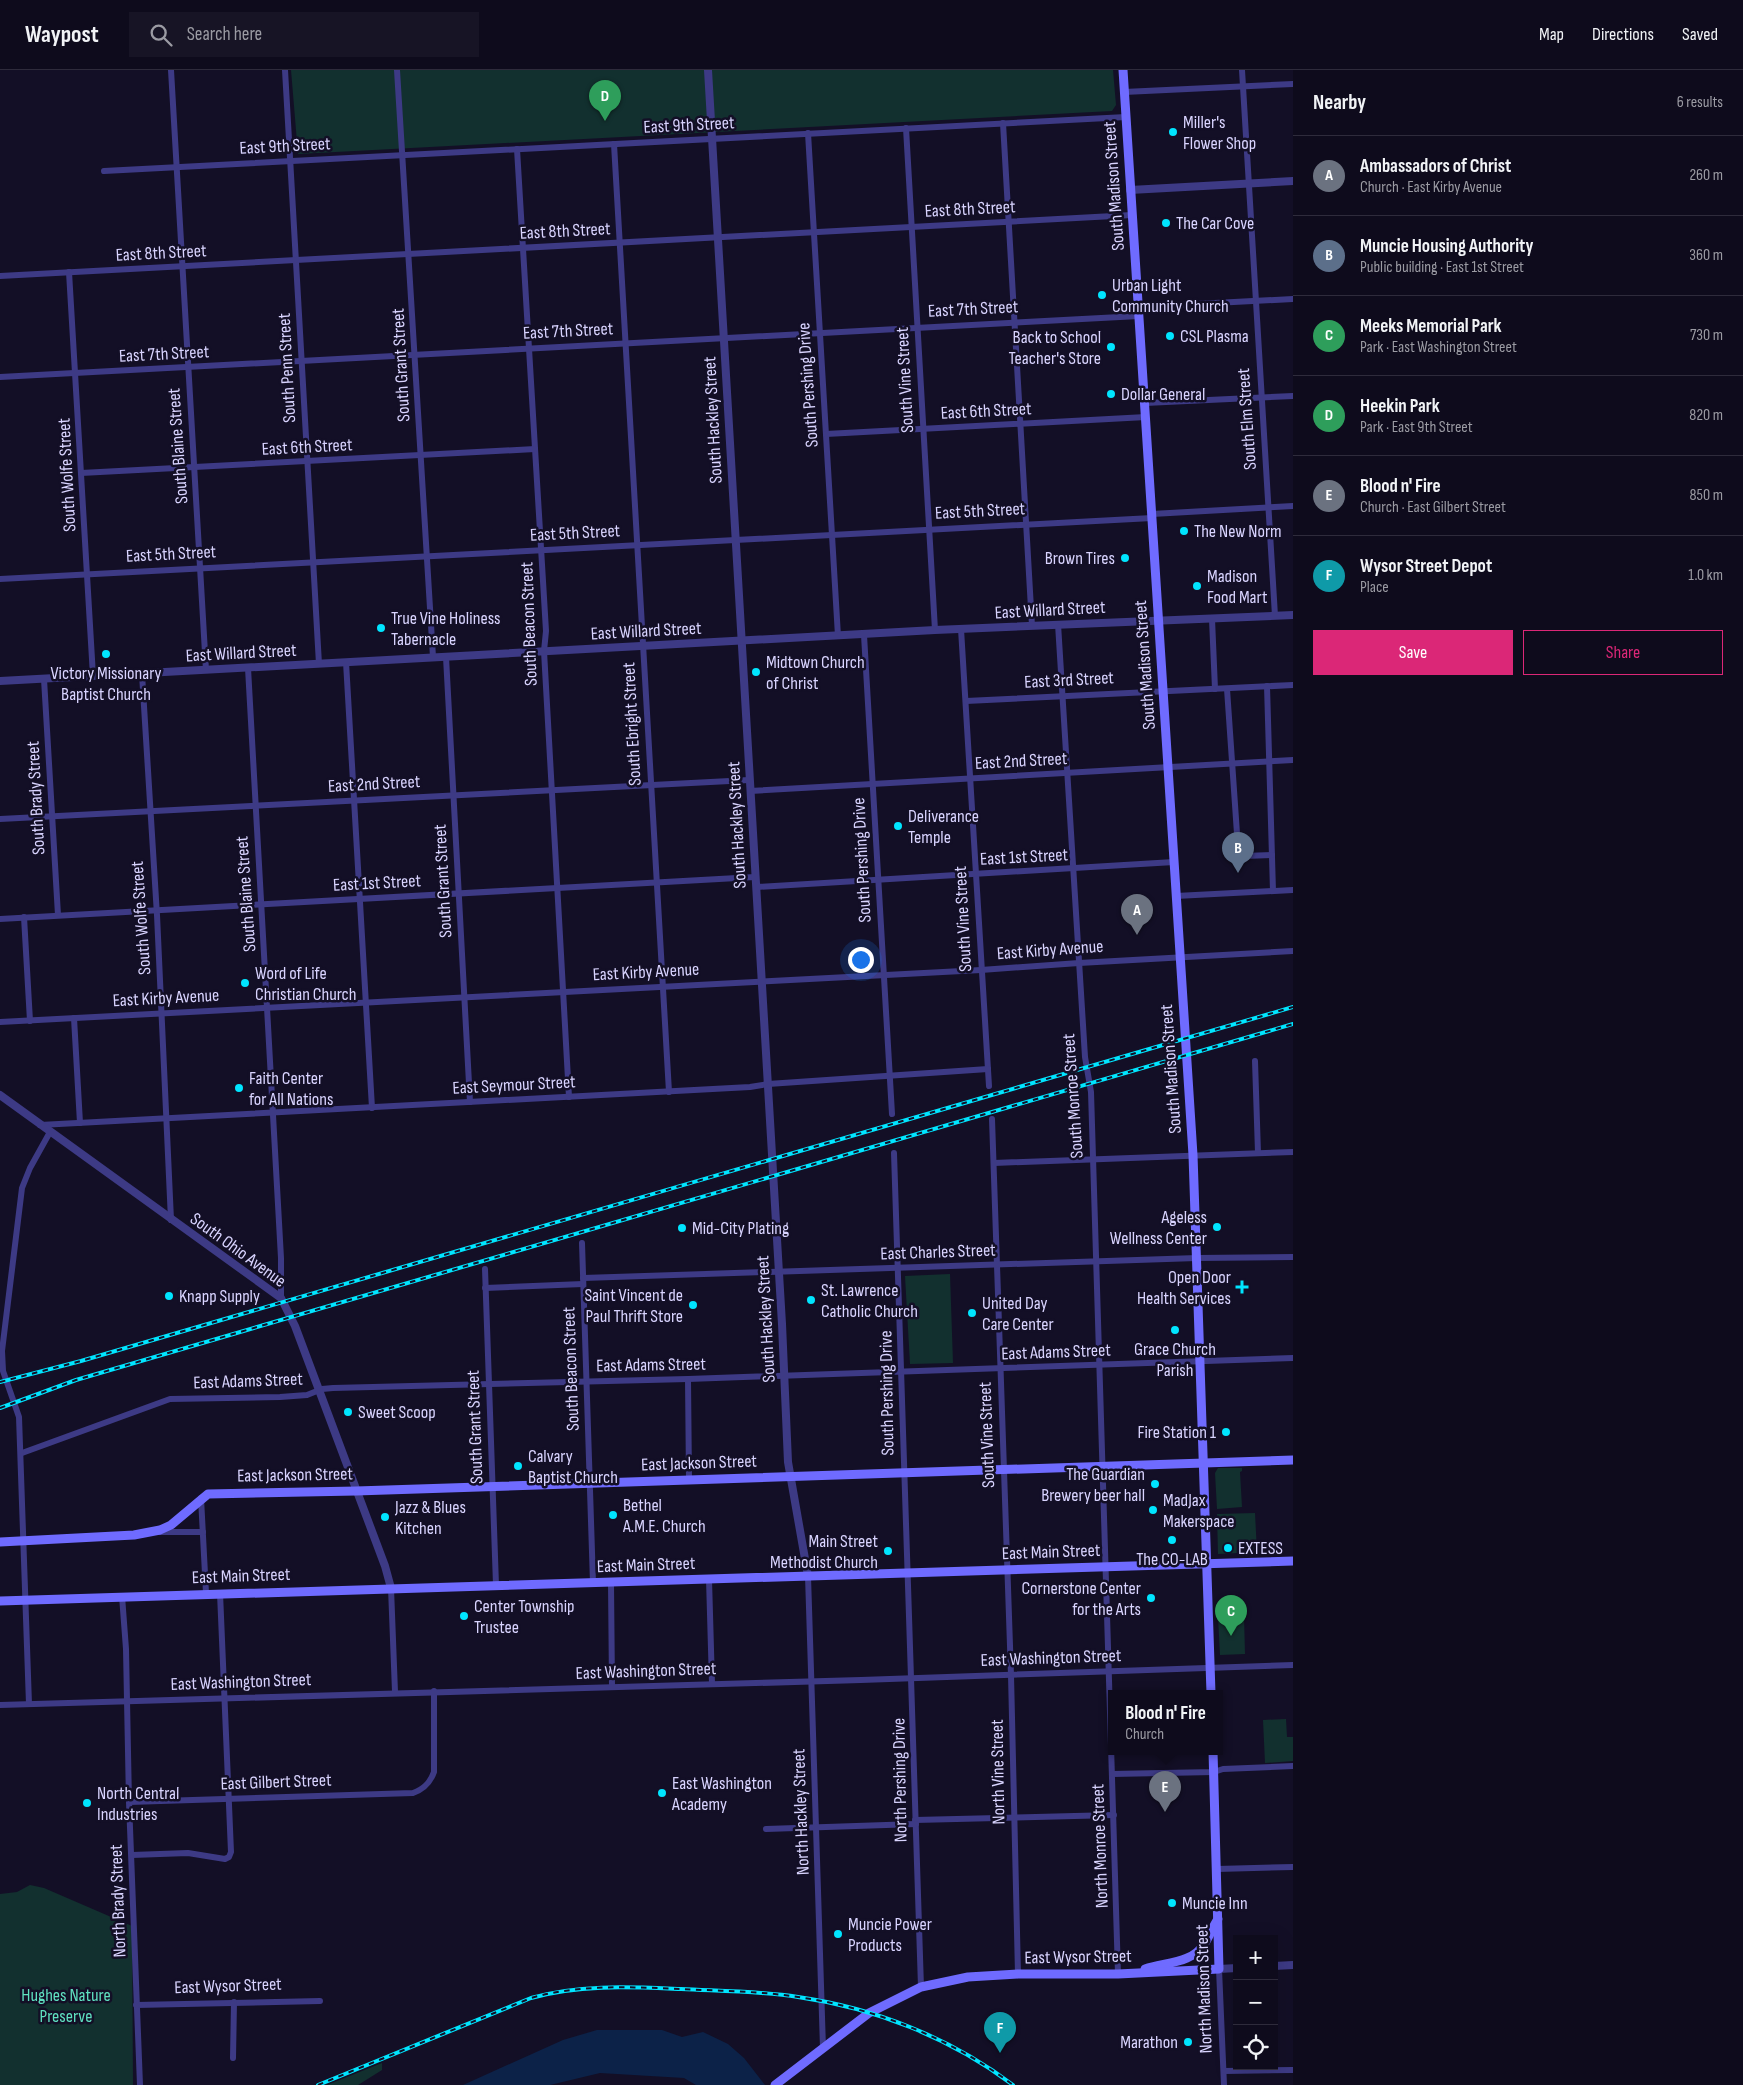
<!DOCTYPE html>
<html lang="en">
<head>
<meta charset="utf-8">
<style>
	body { margin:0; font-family:"Sofia Sans Condensed",sans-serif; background:#171425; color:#f1f3f6 }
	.controls { position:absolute; right:15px; bottom:15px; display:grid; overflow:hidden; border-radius:0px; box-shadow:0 5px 20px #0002 }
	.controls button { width:45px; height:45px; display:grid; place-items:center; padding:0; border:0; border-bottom:1px solid #2e2b3b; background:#0e0b1c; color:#f1f3f6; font:25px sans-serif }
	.you { position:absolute; left:860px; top:889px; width:18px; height:18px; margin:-12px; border:4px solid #fff; border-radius:50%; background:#1a73e8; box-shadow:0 0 0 8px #1a73e833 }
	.badge { display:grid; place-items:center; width:32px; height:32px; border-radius:50%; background:#db2777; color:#fff; font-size:16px; font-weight:700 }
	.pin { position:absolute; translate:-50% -41px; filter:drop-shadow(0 1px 2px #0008) }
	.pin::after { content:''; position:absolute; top:26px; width:18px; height:15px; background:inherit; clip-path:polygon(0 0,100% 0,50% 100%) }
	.popup { position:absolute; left:1108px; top:1620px; width:115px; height:65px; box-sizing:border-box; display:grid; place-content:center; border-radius:0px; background:#0e0b1c; filter:drop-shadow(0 1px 4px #0005); font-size:16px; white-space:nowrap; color:#9b9ba3 }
	.popup b { font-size:19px; color:#f1f3f6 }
	.popup::after { content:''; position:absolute; left:50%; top:100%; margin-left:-10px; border:10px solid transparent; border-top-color:#0e0b1c }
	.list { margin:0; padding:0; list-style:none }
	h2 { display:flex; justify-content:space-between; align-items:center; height:65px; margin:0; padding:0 20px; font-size:21px }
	h2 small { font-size:16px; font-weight:400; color:#9b9ba3 }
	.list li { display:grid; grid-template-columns:32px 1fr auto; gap:15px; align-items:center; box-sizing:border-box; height:80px; padding:0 20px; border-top:1px solid #2e2b3b }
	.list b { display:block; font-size:19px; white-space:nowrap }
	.list p { margin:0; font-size:16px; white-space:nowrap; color:#9b9ba3 }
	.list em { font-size:16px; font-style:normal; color:#9b9ba3 }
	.actions { display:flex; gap:10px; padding:15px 20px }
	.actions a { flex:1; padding:11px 0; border:1px solid #db2777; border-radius:0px; text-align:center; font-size:18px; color:#db2777 }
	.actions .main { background:#db2777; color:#fff }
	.icon { flex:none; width:28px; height:28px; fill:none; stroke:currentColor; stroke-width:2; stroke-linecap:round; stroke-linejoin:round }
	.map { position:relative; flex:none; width:1293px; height:2015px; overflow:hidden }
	header { display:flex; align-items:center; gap:30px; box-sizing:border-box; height:70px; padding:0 25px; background:#0e0b1c; border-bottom:1px solid #2e2b3b }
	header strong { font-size:24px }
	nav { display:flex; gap:28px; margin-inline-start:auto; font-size:18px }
	.search { width:350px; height:45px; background:#171425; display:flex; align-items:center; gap:12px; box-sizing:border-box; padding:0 18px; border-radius:0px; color:#9b9ba3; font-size:19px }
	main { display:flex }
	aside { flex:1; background:#0e0b1c }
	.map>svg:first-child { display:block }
	.green { fill:#12302f }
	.water { fill:#0c2248 }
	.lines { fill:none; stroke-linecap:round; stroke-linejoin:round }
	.minor { stroke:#3d3a85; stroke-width:6 }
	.tertiary { stroke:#3d3a85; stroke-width:8 }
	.secondary { stroke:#6f6bff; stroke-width:9 }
	.rail-casing { stroke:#00e5ff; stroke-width:4 }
	.rail { stroke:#130f26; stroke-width:2; stroke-dasharray:5.5; stroke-linecap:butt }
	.poi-dot { fill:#00e5ff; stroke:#130f26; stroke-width:2 }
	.labels { text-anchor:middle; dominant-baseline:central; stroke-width:5; stroke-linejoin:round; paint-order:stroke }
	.poi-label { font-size:18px; fill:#d9d4ff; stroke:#130f26; text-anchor:start }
	.street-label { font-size:18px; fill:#d9d4ff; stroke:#130f26 }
	.park-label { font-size:18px; fill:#5fe0c0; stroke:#130f26 }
</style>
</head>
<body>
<header>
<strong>Waypost</strong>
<div class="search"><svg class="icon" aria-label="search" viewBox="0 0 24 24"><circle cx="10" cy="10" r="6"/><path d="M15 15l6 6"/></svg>Search here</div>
<nav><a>Map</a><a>Directions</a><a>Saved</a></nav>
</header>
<main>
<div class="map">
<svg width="1293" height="2015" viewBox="0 0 1293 2015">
	<rect width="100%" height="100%" fill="#130f26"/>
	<!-- green -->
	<g class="green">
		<path d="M291 0H1113L1116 35 1112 41 298 84Z"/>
		<path d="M950 1204 953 1293 910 1294 905 1206Z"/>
		<path d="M1218 1398H1242V1401L1240 1402 1242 1437 1217 1439 1215 1403Z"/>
		<path d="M1255 1443 1257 1482 1218 1484 1217 1444Z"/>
		<path d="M1244 1546 1245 1584 1220 1585 1218 1547Z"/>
		<path d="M1286 1649 1287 1667H1293V1691L1265 1693 1263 1650Z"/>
		<path d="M30 1815 44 1818 132 1856 133 2015H0V1824L17 1822Z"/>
		<path d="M382 1993V2000L358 2015H327Z"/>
	</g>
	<!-- water -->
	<path class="water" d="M597 1960H662L682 1967 703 1962 728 1974 744 1988 765 2015H696L684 2008 600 2003 550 2015H463L563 1970Z"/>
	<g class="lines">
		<!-- minor -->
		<g class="minor">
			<path d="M171 0 206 600"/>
			<path d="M285 0 319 594"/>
			<path d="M397 0 433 587"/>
			<path d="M1242 0 1275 546"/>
			<path d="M1124 22 1293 14"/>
			<path d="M1003 53 1032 556"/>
			<path d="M906 58 935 560"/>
			<path d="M808 63 838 566"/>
			<path d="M614 74 669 1022"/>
			<path d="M517 79 546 561 544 581 569 1027"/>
			<path d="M104 101 1126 47"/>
			<path d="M69 202 93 606"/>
			<path d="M0 206 1132 145"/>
			<path d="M1138 237 1293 229"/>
			<path d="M0 307 1139 246"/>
			<path d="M1145 333 1293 326"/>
			<path d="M826 364 1146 347"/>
			<path d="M81 403 535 379"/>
			<path d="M1152 444 1293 436"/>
			<path d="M0 509 1152 448"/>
			<path d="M1212 549 1215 619"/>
			<path d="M1058 554 1085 987 1091 1022 1118 1904"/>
			<path d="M961 559 989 1016"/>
			<path d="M864 565 892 1044"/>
			<path d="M446 587 470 1032"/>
			<path d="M346 592 372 1038"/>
			<path d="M248 598 281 1188V1228"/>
			<path d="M142 604 157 845 171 1150"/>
			<path d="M44 609 58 845"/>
			<path d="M1267 616 1273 821"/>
			<path d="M1227 619 1238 778 1239 782 1244 786 1272 785"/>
			<path d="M966 631 1293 615"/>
			<path d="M750 721 1293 690"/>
			<path d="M0 749 749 710"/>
			<path d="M756 817 1174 792"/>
			<path d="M1176 826 1293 820"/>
			<path d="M24 847 30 951"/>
			<path d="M0 849 755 807"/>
			<path d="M74 948 80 1053"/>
			<path d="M0 952 981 900 1079 893 1293 881"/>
			<path d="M1255 991 1258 1083"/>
			<path d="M992 1049 1011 1605 1018 1904"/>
			<path d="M40 1055 750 1017 768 1014 988 999"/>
			<path d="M894 1083 921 1917"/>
			<path d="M994 1093 1293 1082"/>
			<path d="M582 1173 593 1513"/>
			<path d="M485 1199 496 1515"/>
			<path d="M583 1208 1197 1188 1293 1187"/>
			<path d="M485 1218 583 1214"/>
			<path d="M688 1309 689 1410"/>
			<path d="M22 1383 170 1329 280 1327 307 1325 322 1319 333 1318 688 1309 1293 1288"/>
			<path d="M201 1428 206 1523"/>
			<path d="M157 1462H203"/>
			<path d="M808 1506 823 1978"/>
			<path d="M709 1509 712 1614"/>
			<path d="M611 1513 612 1617"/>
			<path d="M391 1518 395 1622"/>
			<path d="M122 1526 126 1579 129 1732 140 2015"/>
			<path d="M29 1634 19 1347 3 1301 2 1281 22 1118 30 1098 50 1062"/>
			<path d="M0 1635 861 1610 1293 1595"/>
			<path d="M1112 1704 1214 1702 1223 1699 1293 1696"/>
			<path d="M129 1732 413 1723C424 1719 430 1713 434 1702V1621"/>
			<path d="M915 1750 1114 1745"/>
			<path d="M766 1759 916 1754"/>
			<path d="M132 1785 188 1783 225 1789 229 1787 231 1782 220 1523"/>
			<path d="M1217 1799 1293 1797"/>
			<path d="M1219 1899 1224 2015"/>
			<path d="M136 1935 320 1931"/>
			<path d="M233 1988 234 1932"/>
			<path d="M1224 2001 1293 2000"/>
		</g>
		<!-- tertiary -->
		<g class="tertiary">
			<path d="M708 0 782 1254 788 1392 808 1506"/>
			<path d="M1130 120 1293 111"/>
			<path d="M0 611 935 560 1293 545"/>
			<path d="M0 1025 281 1228 295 1256 385 1496 391 1518"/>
			<path d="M1274 1896 1293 1895"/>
			<path d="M1219 1899 1237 1898"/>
		</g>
		<!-- secondary -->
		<g class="secondary">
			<path d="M1123 0 1193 1085 1211 1623"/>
			<path d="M0 1472 134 1465 160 1460 171 1455 208 1424 356 1421 1293 1390"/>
			<path d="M0 1531 1293 1491"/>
			<path d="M1145 1899C1166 1892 1192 1894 1205 1873 1210 1865 1213 1856 1218 1849"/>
			<path d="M775 2015 869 1943 921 1917 968 1907 1018 1904H1118L1219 1899 1213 1681"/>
		</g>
		<!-- rail casing -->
		<g class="rail-casing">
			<g id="rail">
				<path d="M0 1312 81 1291 1293 937"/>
				<path d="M0 1338 76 1310 1293 954"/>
				<path d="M318 2015 531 1928C580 1914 631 1917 681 1919 720 1921 760 1921 798 1927 875 1938 951 1968 1013 2015"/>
			</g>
		</g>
		<!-- rail -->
		<use href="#rail" class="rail"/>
	</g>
	<!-- markers -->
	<g class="poi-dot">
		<circle cx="1173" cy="62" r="5"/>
		<circle cx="1166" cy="153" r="5"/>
		<circle cx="1102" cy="225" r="5"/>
		<circle cx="1170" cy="266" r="5"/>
		<circle cx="1111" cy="277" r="5"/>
		<circle cx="1111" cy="324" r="5"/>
		<circle cx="1184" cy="461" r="5"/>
		<circle cx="1125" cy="488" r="5"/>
		<circle cx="1197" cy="516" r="5"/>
		<circle cx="381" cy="558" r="5"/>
		<circle cx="106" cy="584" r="5"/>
		<circle cx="756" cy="602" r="5"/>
		<circle cx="898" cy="756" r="5"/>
		<circle cx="245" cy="913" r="5"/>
		<circle cx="239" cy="1018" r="5"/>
		<circle cx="1217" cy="1157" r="5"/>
		<circle cx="682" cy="1158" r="5"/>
		<path d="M1239.5 1209.5h5v5h5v5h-5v5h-5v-5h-5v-5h5z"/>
		<circle cx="169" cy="1226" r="5"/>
		<circle cx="811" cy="1230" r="5"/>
		<circle cx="693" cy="1235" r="5"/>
		<circle cx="972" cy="1243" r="5"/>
		<circle cx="1175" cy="1260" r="5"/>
		<circle cx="348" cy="1342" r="5"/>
		<circle cx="1226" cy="1362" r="5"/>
		<circle cx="518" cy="1396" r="5"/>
		<circle cx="1155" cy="1414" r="5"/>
		<circle cx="1153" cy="1440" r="5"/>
		<circle cx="613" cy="1445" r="5"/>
		<circle cx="385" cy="1447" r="5"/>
		<circle cx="1172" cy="1470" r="5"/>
		<circle cx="1228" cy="1478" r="5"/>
		<circle cx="888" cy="1481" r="5"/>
		<circle cx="1151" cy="1528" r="5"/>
		<circle cx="464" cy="1546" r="5"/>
		<circle cx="662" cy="1723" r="5"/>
		<circle cx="87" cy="1733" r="5"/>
		<circle cx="1172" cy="1833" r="5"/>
		<circle cx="838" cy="1864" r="5"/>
		<circle cx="1188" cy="1972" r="5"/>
	</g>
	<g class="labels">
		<!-- poi labels -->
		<g class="poi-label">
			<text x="1183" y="52">Miller's<tspan x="1183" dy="21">Flower Shop</tspan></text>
			<text x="1176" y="153">The Car Cove</text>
			<text x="1112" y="215">Urban Light<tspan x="1112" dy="21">Community Church</tspan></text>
			<text x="1180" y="266">CSL Plasma</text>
			<text x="1101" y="267" text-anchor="end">Back to School<tspan x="1101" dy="21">Teacher's Store</tspan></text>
			<text x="1121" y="324">Dollar General</text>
			<text x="1194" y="461">The New Norm</text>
			<text x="1115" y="488" text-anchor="end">Brown Tires</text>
			<text x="1207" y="506">Madison<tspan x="1207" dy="21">Food Mart</tspan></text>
			<text x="391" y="548">True Vine Holiness<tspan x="391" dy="21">Tabernacle</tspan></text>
			<text x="766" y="592">Midtown Church<tspan x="766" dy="21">of Christ</tspan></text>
			<text x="106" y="603" text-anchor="middle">Victory Missionary<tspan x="106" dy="21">Baptist Church</tspan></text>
			<text x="908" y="746">Deliverance<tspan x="908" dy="21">Temple</tspan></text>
			<text x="255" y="903">Word of Life<tspan x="255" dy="21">Christian Church</tspan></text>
			<text x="249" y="1008">Faith Center<tspan x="249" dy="21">for All Nations</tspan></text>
			<text x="1207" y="1147" text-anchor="end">Ageless<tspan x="1207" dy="21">Wellness Center</tspan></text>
			<text x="692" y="1158">Mid-City Plating</text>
			<text x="1231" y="1207" text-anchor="end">Open Door<tspan x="1231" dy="21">Health Services</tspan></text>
			<text x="821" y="1220">St. Lawrence<tspan x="821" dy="21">Catholic Church</tspan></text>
			<text x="683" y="1225" text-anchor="end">Saint Vincent de<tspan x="683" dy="21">Paul Thrift Store</tspan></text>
			<text x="179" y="1226">Knapp Supply</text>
			<text x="982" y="1233">United Day<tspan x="982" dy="21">Care Center</tspan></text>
			<text x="1175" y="1279" text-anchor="middle">Grace Church<tspan x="1175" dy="21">Parish</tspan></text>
			<text x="358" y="1342">Sweet Scoop</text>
			<text x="1216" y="1362" text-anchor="end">Fire Station 1</text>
			<text x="528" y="1386">Calvary<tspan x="528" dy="21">Baptist Church</tspan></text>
			<text x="1145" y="1404" text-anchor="end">The Guardian<tspan x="1145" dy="21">Brewery beer hall</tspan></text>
			<text x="1163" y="1430">MadJax<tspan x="1163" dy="21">Makerspace</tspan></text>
			<text x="623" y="1435">Bethel<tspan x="623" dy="21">A.M.E. Church</tspan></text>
			<text x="395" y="1437">Jazz &amp; Blues<tspan x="395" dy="21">Kitchen</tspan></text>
			<text x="878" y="1471" text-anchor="end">Main Street<tspan x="878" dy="21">Methodist Church</tspan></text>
			<text x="1238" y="1478">EXTESS</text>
			<text x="1172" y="1489" text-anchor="middle">The CO-LAB</text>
			<text x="1141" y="1518" text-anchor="end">Cornerstone Center<tspan x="1141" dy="21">for the Arts</tspan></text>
			<text x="474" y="1536">Center Township<tspan x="474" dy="21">Trustee</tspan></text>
			<text x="672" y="1713">East Washington<tspan x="672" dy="21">Academy</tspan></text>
			<text x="97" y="1723">North Central<tspan x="97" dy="21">Industries</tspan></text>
			<text x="1182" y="1833">Muncie Inn</text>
			<text x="848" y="1854">Muncie Power<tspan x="848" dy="21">Products</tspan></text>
			<text x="1178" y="1972" text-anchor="end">Marathon</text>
		</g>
		<!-- street labels -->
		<g class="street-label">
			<text transform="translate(689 55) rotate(-3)">East 9th Street</text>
			<text transform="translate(285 76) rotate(-3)">East 9th Street</text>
			<text transform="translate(1114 116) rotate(-94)">South Madison Street</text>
			<text transform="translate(970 139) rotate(-3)">East 8th Street</text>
			<text transform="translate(565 161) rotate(-3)">East 8th Street</text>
			<text transform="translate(161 183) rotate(-3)">East 8th Street</text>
			<text transform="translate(973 239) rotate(-3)">East 7th Street</text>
			<text transform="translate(568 261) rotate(-3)">East 7th Street</text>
			<text transform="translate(164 284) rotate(-3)">East 7th Street</text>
			<text transform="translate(401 295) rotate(-93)">South Grant Street</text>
			<text transform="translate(287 298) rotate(-93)">South Penn Street</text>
			<text transform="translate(905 310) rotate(-93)">South Vine Street</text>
			<text transform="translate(808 315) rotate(-94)">South Pershing Drive</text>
			<text transform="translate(986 341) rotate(-3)">East 6th Street</text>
			<text transform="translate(1247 349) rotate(-94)">South Elm Street</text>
			<text transform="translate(713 350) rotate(-93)">South Hackley Street</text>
			<text transform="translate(178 376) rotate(-94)">South Blaine Street</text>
			<text transform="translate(307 377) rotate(-3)">East 6th Street</text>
			<text transform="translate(67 405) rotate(-93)">South Wolfe Street</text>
			<text transform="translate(980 441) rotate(-3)">East 5th Street</text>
			<text transform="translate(575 463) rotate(-3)">East 5th Street</text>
			<text transform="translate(171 484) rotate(-3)">East 5th Street</text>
			<text transform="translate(1050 540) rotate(-3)">East Willard Street</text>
			<text transform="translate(529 554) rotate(-92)">South Beacon Street</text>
			<text transform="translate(646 561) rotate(-3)">East Willard Street</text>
			<text transform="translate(241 583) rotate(-3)">East Willard Street</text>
			<text transform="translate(1145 595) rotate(-94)">South Madison Street</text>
			<text transform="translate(1069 610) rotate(-3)">East 3rd Street</text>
			<text transform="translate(632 654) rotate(-93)">South Ebright Street</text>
			<text transform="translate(1021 691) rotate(-3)">East 2nd Street</text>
			<text transform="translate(374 714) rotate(-3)">East 2nd Street</text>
			<text transform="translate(36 728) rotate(-93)">South Brady Street</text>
			<text transform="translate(737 755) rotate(-93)">South Hackley Street</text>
			<text transform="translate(1024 787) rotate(-3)">East 1st Street</text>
			<text transform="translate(862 790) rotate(-93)">South Pershing Drive</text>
			<text transform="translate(443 811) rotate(-93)">South Grant Street</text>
			<text transform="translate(377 813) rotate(-3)">East 1st Street</text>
			<text transform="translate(246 824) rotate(-94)">South Blaine Street</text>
			<text transform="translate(141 848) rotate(-94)">South Wolfe Street</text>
			<text transform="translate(963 849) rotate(-93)">South Vine Street</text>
			<text transform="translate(1050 880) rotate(-4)">East Kirby Avenue</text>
			<text transform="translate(646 902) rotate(-3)">East Kirby Avenue</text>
			<text transform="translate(166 928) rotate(-3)">East Kirby Avenue</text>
			<text transform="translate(1171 999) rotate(-94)">South Madison Street</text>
			<text transform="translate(514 1015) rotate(-3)">East Seymour Street</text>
			<text transform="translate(1073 1026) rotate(-94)">South Monroe Street</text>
			<text transform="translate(238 1180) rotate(36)">South Ohio Avenue</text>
			<text transform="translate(938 1182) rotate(-2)">East Charles Street</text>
			<text transform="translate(766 1249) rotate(-93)">South Hackley Street</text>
			<text transform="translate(1056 1282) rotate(-2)">East Adams Street</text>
			<text transform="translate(651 1295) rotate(-1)">East Adams Street</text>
			<text transform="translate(571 1299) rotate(-92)">South Beacon Street</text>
			<text transform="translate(248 1311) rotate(-2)">East Adams Street</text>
			<text transform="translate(887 1323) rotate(-91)">South Pershing Drive</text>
			<text transform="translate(475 1357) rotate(-92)">South Grant Street</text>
			<text transform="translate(987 1365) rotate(-92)">South Vine Street</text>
			<text transform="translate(699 1393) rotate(-2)">East Jackson Street</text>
			<text transform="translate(295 1405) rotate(-1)">East Jackson Street</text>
			<text transform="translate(1051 1482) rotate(-2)">East Main Street</text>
			<text transform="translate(646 1495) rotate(-2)">East Main Street</text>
			<text transform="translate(241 1506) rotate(-2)">East Main Street</text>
			<text transform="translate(1051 1588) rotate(-2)">East Washington Street</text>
			<text transform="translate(646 1601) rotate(-2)">East Washington Street</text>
			<text transform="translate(241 1612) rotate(-2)">East Washington Street</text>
			<text transform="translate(998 1702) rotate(-91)">North Vine Street</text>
			<text transform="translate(900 1710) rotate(-91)">North Pershing Drive</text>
			<text transform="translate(276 1712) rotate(-2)">East Gilbert Street</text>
			<text transform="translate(801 1742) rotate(-92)">North Hackley Street</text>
			<text transform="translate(1100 1776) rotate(-92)">North Monroe Street</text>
			<text transform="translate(118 1831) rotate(-92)">North Brady Street</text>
			<text transform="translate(1078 1887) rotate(-1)">East Wysor Street</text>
			<text transform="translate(228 1916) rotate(-2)">East Wysor Street</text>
			<text transform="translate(1204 1919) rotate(-92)">North Madison Street</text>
		</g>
		<!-- park labels -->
		<g class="park-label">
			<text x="66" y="1925">Hughes Nature<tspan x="66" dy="21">Preserve</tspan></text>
		</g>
	</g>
</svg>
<div class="controls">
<button>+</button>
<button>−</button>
<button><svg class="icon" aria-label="locate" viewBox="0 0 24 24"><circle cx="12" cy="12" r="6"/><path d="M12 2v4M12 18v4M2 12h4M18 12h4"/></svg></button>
</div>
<div class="you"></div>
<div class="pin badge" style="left:1137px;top:865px;background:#6b7280">A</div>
<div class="pin badge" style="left:1238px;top:803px;background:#5c6f8a">B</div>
<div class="pin badge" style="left:1231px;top:1566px;background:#2e9e5b">C</div>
<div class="pin badge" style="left:605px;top:51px;background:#2e9e5b">D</div>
<div class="pin badge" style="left:1165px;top:1742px;background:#6b7280">E</div>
<div class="popup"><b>Blood n' Fire</b>Church</div>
<div class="pin badge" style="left:1000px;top:1983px;background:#0f9aa8">F</div>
</div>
<aside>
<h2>Nearby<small>6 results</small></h2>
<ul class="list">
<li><span class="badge" style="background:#6b7280">A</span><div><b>Ambassadors of Christ</b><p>Church · East Kirby Avenue</p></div><em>260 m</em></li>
<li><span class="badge" style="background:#5c6f8a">B</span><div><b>Muncie Housing Authority</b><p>Public building · East 1st Street</p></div><em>360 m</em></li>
<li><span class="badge" style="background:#2e9e5b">C</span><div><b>Meeks Memorial Park</b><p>Park · East Washington Street</p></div><em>730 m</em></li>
<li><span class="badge" style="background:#2e9e5b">D</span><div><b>Heekin Park</b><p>Park · East 9th Street</p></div><em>820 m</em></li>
<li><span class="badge" style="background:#6b7280">E</span><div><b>Blood n' Fire</b><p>Church · East Gilbert Street</p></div><em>850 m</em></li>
<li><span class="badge" style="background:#0f9aa8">F</span><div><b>Wysor Street Depot</b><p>Place</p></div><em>1.0 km</em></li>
</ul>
<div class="actions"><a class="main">Save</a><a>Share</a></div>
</aside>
</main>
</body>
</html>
